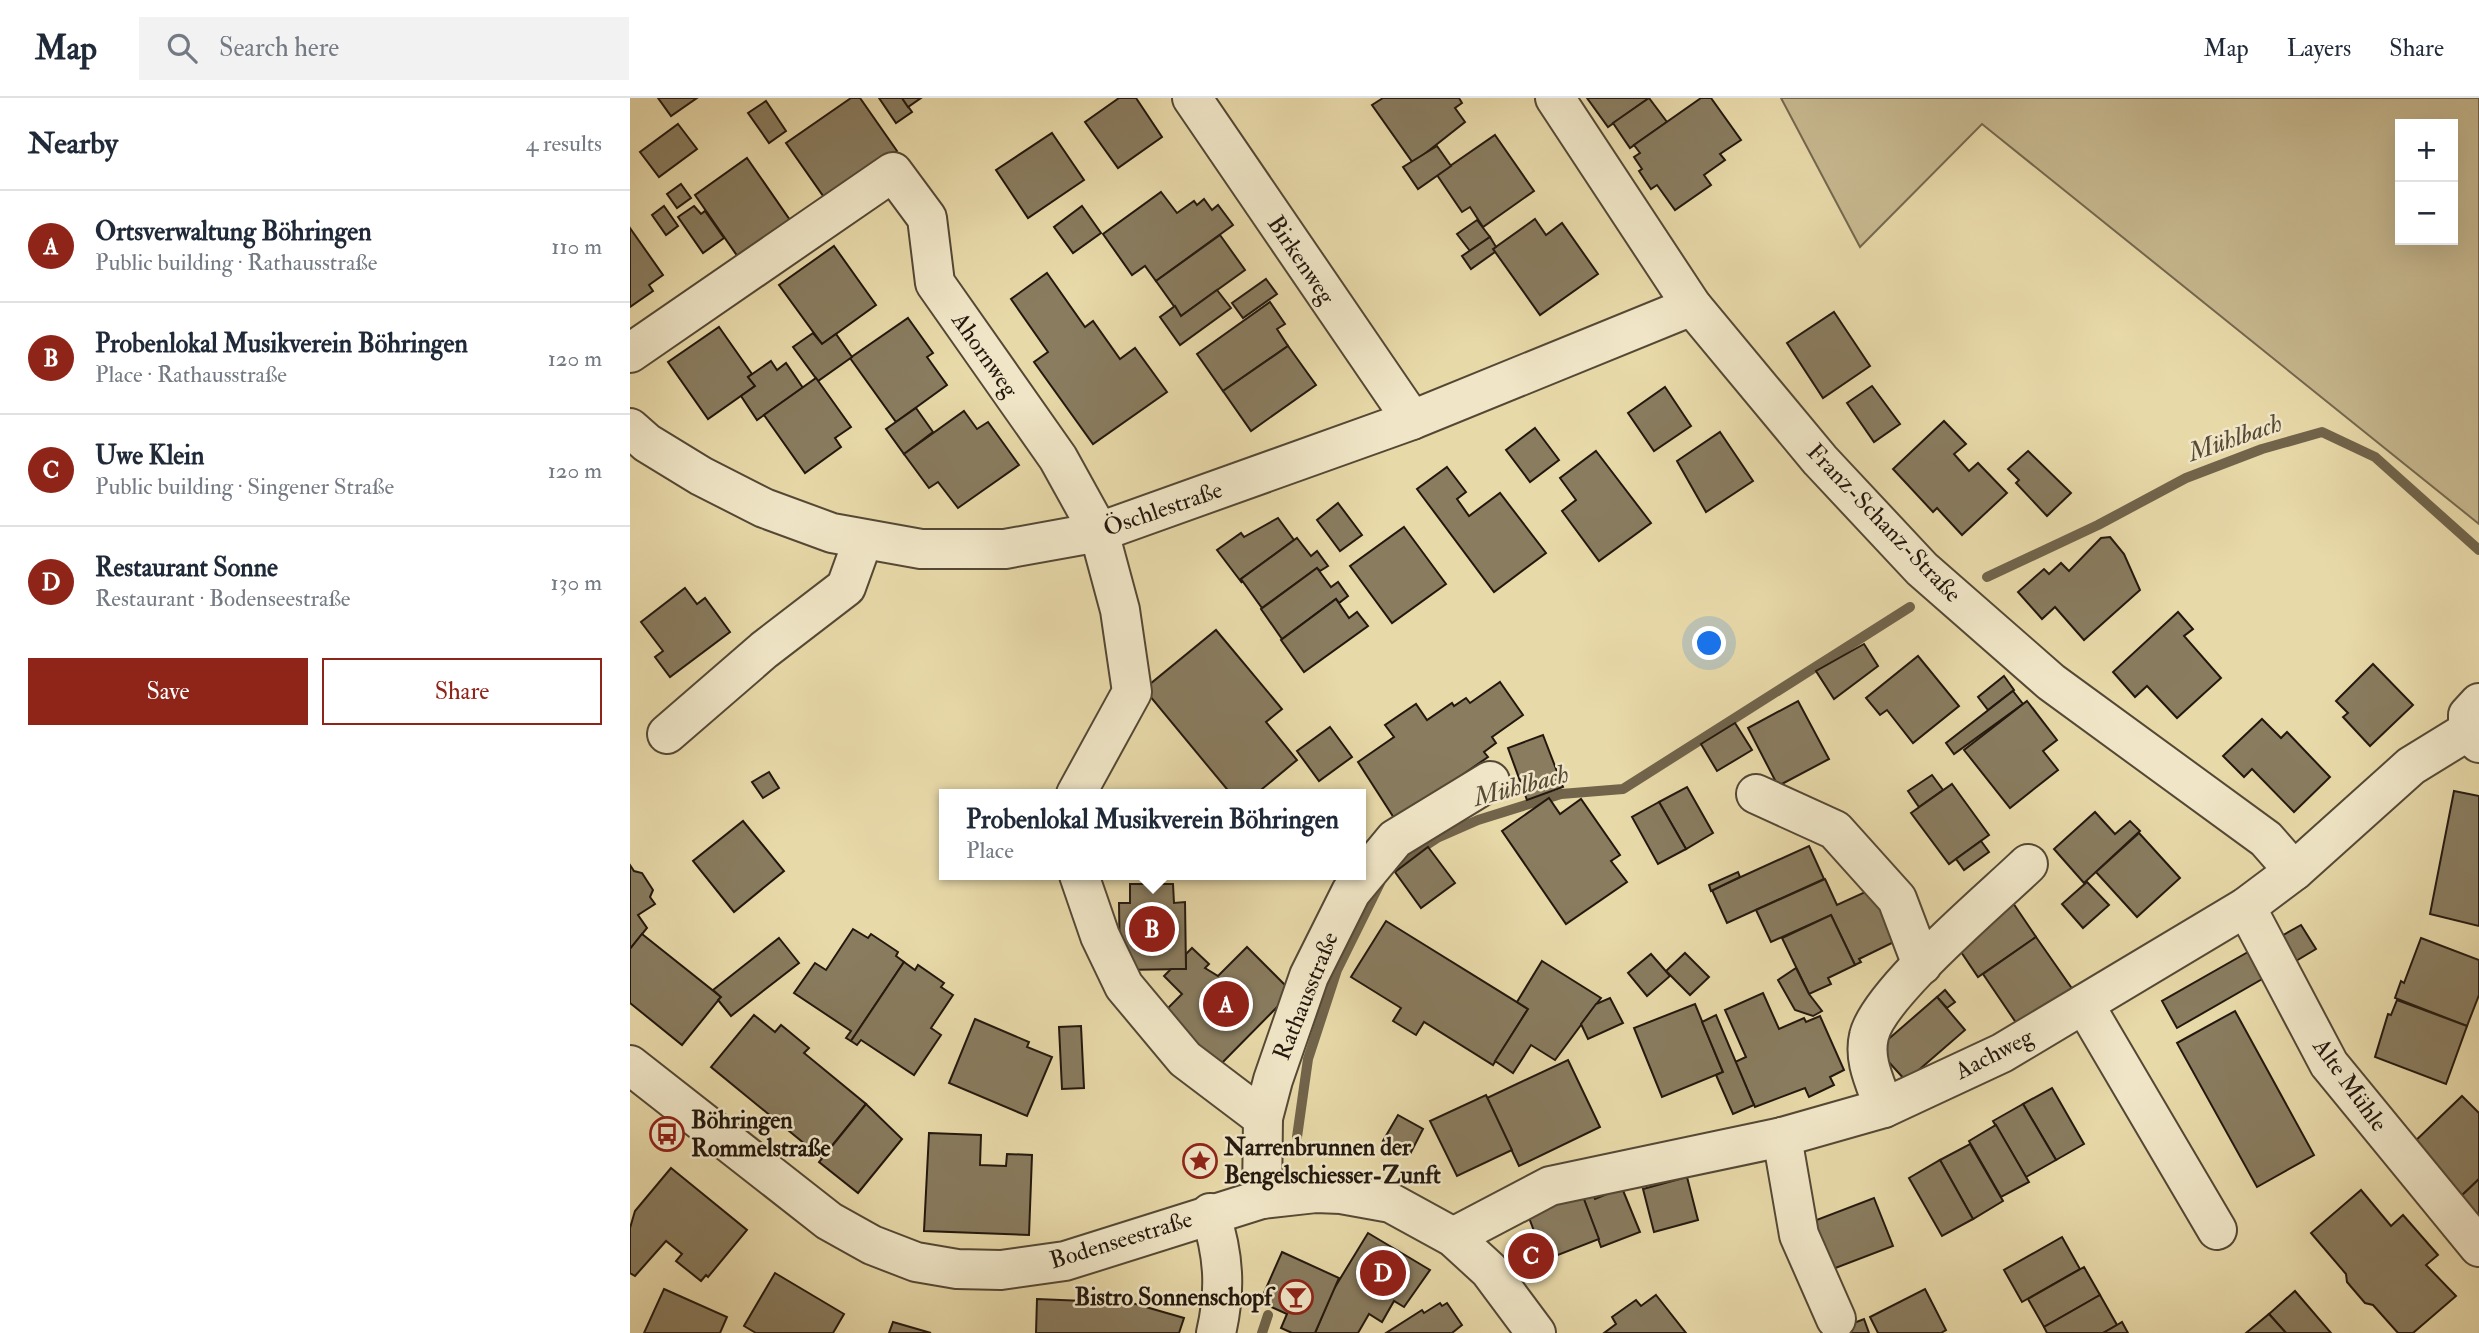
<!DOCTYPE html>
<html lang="en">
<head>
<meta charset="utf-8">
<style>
	body { margin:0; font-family:"IM FELL Double Pica",serif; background:#f2f2f3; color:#1f2937 }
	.controls { position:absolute; right:21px; top:21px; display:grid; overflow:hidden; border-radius:0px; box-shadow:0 7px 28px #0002 }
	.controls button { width:63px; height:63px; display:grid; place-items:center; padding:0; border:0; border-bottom:2px solid #e0e1e3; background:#fff; color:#1f2937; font:35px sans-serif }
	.you { position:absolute; left:1080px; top:546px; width:24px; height:24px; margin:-18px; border:5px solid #fff; border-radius:50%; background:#1a73e8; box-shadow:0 0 0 10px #1a73e833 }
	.badge { display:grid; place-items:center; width:46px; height:46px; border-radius:50%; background:#8f2418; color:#fff; font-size:23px; font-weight:700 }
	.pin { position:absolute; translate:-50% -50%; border:4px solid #fff; box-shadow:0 2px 7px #0006 }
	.popup { position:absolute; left:309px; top:691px; width:427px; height:91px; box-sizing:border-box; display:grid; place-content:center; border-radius:0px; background:#fff; filter:drop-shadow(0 2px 5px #0005); font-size:23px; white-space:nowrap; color:#747a83 }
	.popup b { font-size:26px; color:#1f2937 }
	.popup::after { content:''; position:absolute; left:50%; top:100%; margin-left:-14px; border:14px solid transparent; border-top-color:#fff }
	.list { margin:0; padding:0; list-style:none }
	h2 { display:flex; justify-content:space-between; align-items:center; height:91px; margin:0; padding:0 28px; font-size:30px }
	h2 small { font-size:23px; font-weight:400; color:#747a83 }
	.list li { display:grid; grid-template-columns:46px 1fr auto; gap:21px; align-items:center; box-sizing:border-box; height:112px; padding:0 28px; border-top:2px solid #e0e1e3 }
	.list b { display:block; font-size:26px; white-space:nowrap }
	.list p { margin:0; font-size:23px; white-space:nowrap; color:#747a83 }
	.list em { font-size:23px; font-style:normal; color:#747a83 }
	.actions { display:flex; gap:14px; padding:21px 28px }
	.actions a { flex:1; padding:16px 0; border:2px solid #8f2418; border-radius:0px; text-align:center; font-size:24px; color:#8f2418 }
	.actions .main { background:#8f2418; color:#fff }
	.icon { flex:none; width:38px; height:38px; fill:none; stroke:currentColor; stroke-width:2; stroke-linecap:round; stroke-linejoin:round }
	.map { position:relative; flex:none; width:1849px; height:1235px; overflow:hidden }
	header { display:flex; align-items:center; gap:42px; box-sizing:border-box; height:98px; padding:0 35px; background:#fff; border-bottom:2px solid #e0e1e3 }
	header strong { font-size:33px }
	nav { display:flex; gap:38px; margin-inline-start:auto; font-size:24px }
	.search { width:490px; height:63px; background:#f2f2f3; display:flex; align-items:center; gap:18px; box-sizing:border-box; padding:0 24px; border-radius:0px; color:#747a83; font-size:26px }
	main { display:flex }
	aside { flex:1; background:#fff }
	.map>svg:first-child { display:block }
	.green { fill:#c7b88f; stroke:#75684e; stroke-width:2; fill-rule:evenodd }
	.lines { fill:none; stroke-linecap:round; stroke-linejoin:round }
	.stream { stroke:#71644b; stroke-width:10 }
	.building { fill:#897c5f; stroke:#23180e; stroke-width:2 }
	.minor-casing { stroke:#544835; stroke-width:42 }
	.path { stroke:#23180e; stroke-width:4.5; stroke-dasharray:2 3.5; stroke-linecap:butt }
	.minor { stroke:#f0e6c7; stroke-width:38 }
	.labels { text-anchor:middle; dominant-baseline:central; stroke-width:5; stroke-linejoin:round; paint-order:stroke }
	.street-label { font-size:24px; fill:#23180e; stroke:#f0e6c7 }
	.poi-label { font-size:24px; font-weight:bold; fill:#23180e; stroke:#f0e6c7; text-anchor:start }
	.water-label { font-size:26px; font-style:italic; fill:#574b37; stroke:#f0e6c7 }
</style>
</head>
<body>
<header>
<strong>Map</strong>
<div class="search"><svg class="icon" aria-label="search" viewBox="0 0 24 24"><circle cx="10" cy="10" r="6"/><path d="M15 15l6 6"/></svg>Search here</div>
<nav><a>Map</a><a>Layers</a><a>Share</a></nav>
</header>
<main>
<aside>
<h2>Nearby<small>4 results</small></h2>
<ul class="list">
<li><span class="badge">A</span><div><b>Ortsverwaltung Böhringen</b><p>Public building · Rathausstraße</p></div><em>110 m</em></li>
<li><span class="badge">B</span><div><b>Probenlokal Musikverein Böhringen</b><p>Place · Rathausstraße</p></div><em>120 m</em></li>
<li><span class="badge">C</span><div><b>Uwe Klein</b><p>Public building · Singener Straße</p></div><em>120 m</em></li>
<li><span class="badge">D</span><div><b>Restaurant Sonne</b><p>Restaurant · Bodenseestraße</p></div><em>130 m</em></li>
</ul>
<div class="actions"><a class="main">Save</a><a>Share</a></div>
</aside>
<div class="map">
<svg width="1849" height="1235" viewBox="0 0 1849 1235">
	<rect width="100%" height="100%" fill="#e8d9a9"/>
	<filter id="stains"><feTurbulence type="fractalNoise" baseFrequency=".00286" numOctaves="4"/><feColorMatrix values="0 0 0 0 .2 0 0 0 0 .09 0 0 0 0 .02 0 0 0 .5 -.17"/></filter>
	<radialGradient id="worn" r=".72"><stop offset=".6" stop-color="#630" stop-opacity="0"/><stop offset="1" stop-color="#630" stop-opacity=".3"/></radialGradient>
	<!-- green -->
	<path class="green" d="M1151 0H1849V426L1352 26 1230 149ZM1770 26H1823V142H1770Z"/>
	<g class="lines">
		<!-- stream -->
		<g class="stream">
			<path d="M1357 479 1468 427 1556 380 1632 351 1692 334 1745 359 1849 452"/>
			<path d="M761 770 807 740 848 722 931 696 993 691 1280 509"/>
			<path d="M667 1039 678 961 707 872 750 785"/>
			<path d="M632 1235 638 1217"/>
		</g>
	</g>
	<!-- building -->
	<g class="building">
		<path d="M28 0H67L41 18Z"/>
		<path d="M221 0H230L267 53 196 102 156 45Z"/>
		<path d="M249 0H272L282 14 266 25Z"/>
		<path d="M272 0H291L278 9Z"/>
		<path d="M489 0H506L532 39 488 70 455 24Z"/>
		<path d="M753 0H829L832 5 825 10 835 24 783 65 742 7Z"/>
		<path d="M957 0H1019L978 29Z"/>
		<path d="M1019 0 1037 24 1000 50 983 25Z"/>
		<path d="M1071 0H1081L1111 42 1090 56 1095 62 1074 77 1081 87 1045 112 1027 87 1021 91 1009 73 1012 71 1004 59 1010 55 1004 47Z"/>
		<path d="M136 3 156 33 139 45 118 15Z"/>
		<path d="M48 26 67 51 29 79 10 54Z"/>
		<path d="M422 35 454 82 398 120 366 72Z"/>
		<path d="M865 37 904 93 853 129 840 109 832 114 807 77Z"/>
		<path d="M807 48 821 68 788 91 773 69Z"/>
		<path d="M117 60 160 122 108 159 65 97Z"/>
		<path d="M51 86 61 100 47 110 37 96Z"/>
		<path d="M531 94 547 115 564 103 567 107 574 101 582 112 588 107 603 127 526 183 515 168 502 177 473 136Z"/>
		<path d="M34 108 48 128 36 137 22 117Z"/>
		<path d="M64 108 71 116 75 113 94 140 73 155 48 119Z"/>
		<path d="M452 108 471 135 443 155 424 129Z"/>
		<path d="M905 121 916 137 932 125 968 176 910 217 863 151Z"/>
		<path d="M847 122 860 139 840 153 827 136Z"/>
		<path d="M0 130 33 177 19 187 23 193 0 209Z"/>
		<path d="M590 137 615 172 551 218 526 183Z"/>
		<path d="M860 139 866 149 863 151 865 154 841 171 832 158Z"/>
		<path d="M204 148 246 207 192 246 149 187Z"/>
		<path d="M417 175 455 229 463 223 490 261 505 250 537 294 463 346 404 264 418 254 381 201Z"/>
		<path d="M636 181 647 196 613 220 602 205Z"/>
		<path d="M587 192 601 210 550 247 530 219 545 208 551 218Z"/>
		<path d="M640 204 655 226 647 231 658 248 593 293 567 256Z"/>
		<path d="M1204 214 1240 268 1193 300 1157 245Z"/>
		<path d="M278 220 303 255 297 259 317 287 266 324 220 260Z"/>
		<path d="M89 229 122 276 118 279 125 288 78 321 38 264Z"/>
		<path d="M183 235 192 246 206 236 222 259 188 283 163 249Z"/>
		<path d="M658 248 686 287 621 333 593 293Z"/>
		<path d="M141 263 147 272 156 265 173 290 127 322 111 298 125 288 118 279Z"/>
		<path d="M186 280 221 329 205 340 211 349 175 375 134 317Z"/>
		<path d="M1242 288 1270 326 1244 344 1217 305Z"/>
		<path d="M1035 289 1061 328 1024 353 998 315Z"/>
		<path d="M286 310 303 334 274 356 256 331Z"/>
		<path d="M334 313 347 331 358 324 389 367 328 410 308 384 299 390 274 356Z"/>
		<path d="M1314 323 1336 346 1324 356 1339 373 1348 365 1377 395 1332 437 1307 410 1303 414 1263 371Z"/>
		<path d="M905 330 929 362 900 384 876 352Z"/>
		<path d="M1090 334 1123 383 1076 414 1047 363Z"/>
		<path d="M966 353 1021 425 969 463 932 413 946 402 930 380Z"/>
		<path d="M1398 353 1441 395 1417 418 1386 385 1389 382 1378 371Z"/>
		<path d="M817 369 836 394 827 401 839 418 870 395 916 455 864 494 787 391Z"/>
		<path d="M708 405 732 437 710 453 687 422Z"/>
		<path d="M648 420 664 442 611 481 612 485 587 452 611 435 614 439Z"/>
		<path d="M774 429 816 486 762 525 720 468Z"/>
		<path d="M1480 439 1494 456 1510 492 1454 542 1425 509 1412 521 1388 494 1414 471 1419 476 1431 465 1439 473 1471 440Z"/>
		<path d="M667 440 681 458 687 453 698 468 690 473 687 470 632 510 611 481Z"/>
		<path d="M687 470 701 489 708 484 718 498 709 505 706 501 652 541 631 511Z"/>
		<path d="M55 490 67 506 75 500 100 534 40 579 25 559 33 553 11 524Z"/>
		<path d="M706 501 719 520 727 514 738 528 674 574 651 542Z"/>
		<path d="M1548 514 1563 531 1554 538 1591 580 1547 620 1517 588 1505 599 1483 574Z"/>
		<path d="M586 532 652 611 636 624 667 662 626 696H601L514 591Z"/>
		<path d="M1234 546 1248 568 1204 601 1186 573Z"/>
		<path d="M1288 558 1329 608 1283 645 1257 612 1250 617 1236 600Z"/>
		<path d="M1743 566 1783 607 1740 648 1713 619 1718 615 1706 603Z"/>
		<path d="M1374 578 1384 592 1358 612 1348 599Z"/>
		<path d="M870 584 893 617 862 639 866 645 854 654 858 659 766 723 728 664 764 639 755 627 786 606 797 622 822 605 824 608 836 600 840 605Z"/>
		<path d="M1383 593 1393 606 1324 656 1316 645Z"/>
		<path d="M1168 603 1199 661 1148 688 1118 630Z"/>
		<path d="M1397 603 1427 642 1413 653 1428 672 1380 710 1334 652Z"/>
		<path d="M1632 621 1651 640 1657 634 1700 679 1664 714 1622 671 1614 679 1593 658Z"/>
		<path d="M1105 625 1122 652 1087 673 1071 646Z"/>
		<path d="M700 629 722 659 689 683 667 653Z"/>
		<path d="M913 637 933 689 897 702 878 650Z"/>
		<path d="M139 674 149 690 133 700 122 684Z"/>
		<path d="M1302 677 1313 692 1289 709 1278 693Z"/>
		<path d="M1322 686 1359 737 1319 766 1281 715Z"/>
		<path d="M1057 689 1083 735 1056 751 1029 704Z"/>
		<path d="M1824 693 1849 698V828L1800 816Z"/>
		<path d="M919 700 930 716 951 701 990 757 981 763 997 784 936 826 872 733Z"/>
		<path d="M1029 704 1056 751 1028 766 1002 719Z"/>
		<path d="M1465 714 1485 736 1500 723 1510 733 1454 785 1424 751Z"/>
		<path d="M113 723 154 773 104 814 63 763Z"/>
		<path d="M1509 735 1550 780 1507 819 1466 774Z"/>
		<path d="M1351 743 1359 754 1334 772 1326 761Z"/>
		<path d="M1179 748 1194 781 1097 825 1082 792Z"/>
		<path d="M798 749 825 785 791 810 765 774Z"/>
		<path d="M0 767 4 773 12 775 23 792 20 799 25 806 8 817 17 830 0 851Z"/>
		<path d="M1108 774 1110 779 1081 793 1079 787Z"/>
		<path d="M1195 781 1207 807 1244 790 1268 842 1229 861 1231 864 1225 867 1201 817 1141 844 1126 812Z"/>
		<path d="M1457 784 1479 807 1453 830 1432 806Z"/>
		<path d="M500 786H543L544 805 555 804 556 871 490 872 489 805H500Z"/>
		<path d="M1383 805 1406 839 1348 879 1325 845Z"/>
		<path d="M1201 817 1225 867 1198 880 1201 886 1179 896 1152 840Z"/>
		<path d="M756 823 898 911 863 967 794 924 786 937 763 923 771 910 721 879Z"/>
		<path d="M1671 827 1686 851 1661 866 1646 841Z"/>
		<path d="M223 831 238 840 241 836 268 854 266 858 274 864 221 943 216 940 221 933 164 895 185 865 196 872Z"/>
		<path d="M12 836 91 899 52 947 0 905V851Z"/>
		<path d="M1406 839 1443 892 1389 929 1353 876Z"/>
		<path d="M149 840 169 865 101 918 88 902 91 899 83 892Z"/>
		<path d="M1791 840 1849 862V897L1837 928 1765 900 1771 883 1774 885Z"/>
		<path d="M617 849 662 894 583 974 532 916 552 896 534 878 541 871H556V856L562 850 579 866 575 870 588 878Z"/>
		<path d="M1625 850 1641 876 1547 930 1532 903Z"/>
		<path d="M1055 855 1079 879 1060 897 1036 873Z"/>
		<path d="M1021 856 1040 878 1017 898 998 875Z"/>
		<path d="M912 863 971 900 925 962 901 947 883 975 865 963 898 911 887 904Z"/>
		<path d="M274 864 285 872 288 867 314 885 311 889 323 897 301 930 311 937 284 977 231 942 227 947 221 943Z"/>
		<path d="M1166 870 1179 896 1192 913 1183 918 1165 912 1148 882Z"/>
		<path d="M1315 892 1325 904 1317 910 1307 899Z"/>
		<path d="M1133 895 1149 931 1174 920 1176 924 1190 918 1214 972 1200 979 1204 987 1179 999 1175 990 1125 1009 1105 964 1116 959 1095 912Z"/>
		<path d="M1307 899 1335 932 1276 983 1247 951Z"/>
		<path d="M980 900 993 925 958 941 951 926 966 906Z"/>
		<path d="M1767 902 1837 928 1816 986 1745 959 1758 916 1761 917Z"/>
		<path d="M1065 906 1093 974 1032 999 1004 930Z"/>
		<path d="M1605 913 1684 1057 1627 1089 1547 945Z"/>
		<path d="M124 917 145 934 151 927 179 950 174 955 236 1006 192 1060 81 969Z"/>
		<path d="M1086 917 1124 1007 1103 1016 1086 977 1093 974 1072 924Z"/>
		<path d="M345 921 399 944 397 949 422 959 397 1018 319 985Z"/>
		<path d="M451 928 454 990 432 991 429 929Z"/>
		<path d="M938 962 970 1029 889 1068 857 1000Z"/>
		<path d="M1422 990 1454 1046 1426 1062 1393 1006Z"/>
		<path d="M856 997 882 1052 827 1078 800 1023Z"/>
		<path d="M1832 998 1849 1015V1081L1828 1101 1779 1049Z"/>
		<path d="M236 1006 272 1041 228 1095 189 1064Z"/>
		<path d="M1393 1006 1426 1062 1396 1079 1363 1023Z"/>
		<path d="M768 1017 793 1031 779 1058 753 1043Z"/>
		<path d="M1366 1027 1399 1084 1371 1099 1339 1043Z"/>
		<path d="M299 1035 351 1037 350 1067 376 1068 377 1056 402 1057 399 1137 294 1133Z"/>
		<path d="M1340 1046 1373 1103 1343 1121 1310 1062Z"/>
		<path d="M1310 1062 1343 1121 1312 1138 1279 1080Z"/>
		<path d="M41 1070 117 1132 78 1179 76 1177 71 1183 46 1163 52 1156 36 1143 5 1178 0 1175V1130L5 1113Z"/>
		<path d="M1057 1079 1068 1122 1024 1134 1013 1091Z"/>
		<path d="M1849 1081V1123L1828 1101Z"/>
		<path d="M992 1090 1010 1134 971 1149 953 1099 963 1096 965 1101Z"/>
		<path d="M1731 1092 1761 1128 1773 1117 1808 1157 1796 1167 1826 1198 1783 1235H1768L1743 1207 1735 1205 1717 1184 1716 1176 1681 1135Z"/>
		<path d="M952 1096 969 1141 915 1162 898 1117Z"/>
		<path d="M1244 1100 1263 1148 1195 1174 1176 1126Z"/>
		<path d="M738 1135 800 1172 774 1209 764 1203 752 1224 739 1216 728 1235H685L702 1194Z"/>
		<path d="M1432 1139 1450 1171 1392 1204 1374 1172Z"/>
		<path d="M652 1154 709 1180 685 1235H662L651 1230 657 1216 630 1204Z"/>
		<path d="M1454 1169 1470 1197 1414 1229 1398 1201Z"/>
		<path d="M145 1175 214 1216 203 1235H126L114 1228Z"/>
		<path d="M34 1191 97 1219 90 1235H14Z"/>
		<path d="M1295 1191 1316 1232 1311 1235H1248L1240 1219Z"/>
		<path d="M1665 1193 1701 1235H1656L1639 1216Z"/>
		<path d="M1026 1197 1056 1235H974L986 1226 982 1219 1006 1202 1011 1208Z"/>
		<path d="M1470 1197 1487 1227 1473 1235H1417L1414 1229Z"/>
		<path d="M407 1201 502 1205 554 1220 549 1235H406Z"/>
		<path d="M810 1205 812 1208 817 1205 832 1227 822 1235H756L792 1212 794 1215Z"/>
		<path d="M1639 1216 1656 1235H1616Z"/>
		<path d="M1234 1221 1239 1235H1198Z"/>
		<path d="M263 1224 301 1235H259Z"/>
		<path d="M1492 1224 1498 1235H1473L1487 1227Z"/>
	</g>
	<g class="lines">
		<!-- minor casing -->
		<g class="minor-casing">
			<g id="minor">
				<path d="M562 0 782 322"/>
				<path d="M925 0 1062 208 1190 362 1292 471 1421 584 1636 741 1664 773"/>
				<path d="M0 255 263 74 297 120 305 185 428 360 469 434 490 512 502 594 446 696"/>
				<path d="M0 330 17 345 71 378 134 410 202 435 291 451H375L469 434 782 322 1062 208"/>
				<path d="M1849 605 1838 617V633L1849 645"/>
				<path d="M37 636 134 552 216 489 233 442"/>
				<path d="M1126 696 1205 732 1267 801 1292 867"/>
				<path d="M449 777 470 838 494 888 555 961 633 1020"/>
				<path d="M1616 809 1699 966 1849 1149"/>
				<path d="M1454 906 1587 1132"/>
				<path d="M0 967 199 1123 242 1147 286 1164 327 1171 371 1172 435 1163 632 1101 686 1095 711 1096 761 1105 823 1139 859 1172 906 1235"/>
				<path d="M1254 1010C1246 986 1233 963 1239 938 1248 896 1363 800 1398 766"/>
				<path d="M1152 1039 1169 1137 1206 1221"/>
				<path d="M632 1101 633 1020 643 982 679 878 721 794 765 741 860 683"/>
				<path d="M580 1115C594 1157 596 1192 586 1235"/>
				<path d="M823 1139 920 1088 1152 1039 1254 1010 1372 955 1616 809 1664 773 1781 668 1838 633"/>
			</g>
		</g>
		<!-- path -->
		<path class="path" d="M668 1045 718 1057"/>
		<!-- minor -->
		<use href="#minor" class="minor"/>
	</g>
	<!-- icons -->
	<defs>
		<g id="bus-ring" transform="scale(1.75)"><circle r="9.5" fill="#f0e6c7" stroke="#8f2418" stroke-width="1.5"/><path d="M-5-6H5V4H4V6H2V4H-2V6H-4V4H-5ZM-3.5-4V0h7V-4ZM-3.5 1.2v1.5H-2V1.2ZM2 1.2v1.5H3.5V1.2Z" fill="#8f2418"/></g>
		<g id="sight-ring" transform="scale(1.75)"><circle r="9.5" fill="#f0e6c7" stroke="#8f2418" stroke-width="1.5"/><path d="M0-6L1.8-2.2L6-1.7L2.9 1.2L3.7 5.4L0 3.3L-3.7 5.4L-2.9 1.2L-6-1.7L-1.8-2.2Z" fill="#8f2418"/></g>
		<g id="bar-ring" transform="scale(1.75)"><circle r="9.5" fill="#f0e6c7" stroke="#8f2418" stroke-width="1.5"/><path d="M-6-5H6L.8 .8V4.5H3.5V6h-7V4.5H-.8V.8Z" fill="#8f2418"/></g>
	</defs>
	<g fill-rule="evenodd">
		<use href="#bus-ring" x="37" y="1036"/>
		<use href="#sight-ring" x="570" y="1063"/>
		<use href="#bar-ring" x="666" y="1199"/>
	</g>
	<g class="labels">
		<!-- street labels -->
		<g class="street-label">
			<text transform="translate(671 162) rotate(56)">Birkenweg</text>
			<text transform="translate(355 257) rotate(55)">Ahornweg</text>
			<text transform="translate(533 411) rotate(-19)">Öschlestraße</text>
			<text transform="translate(1254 425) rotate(46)">Franz-Schanz-Straße</text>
			<text transform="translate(676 898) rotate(-68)">Rathausstraße</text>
			<text transform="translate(1364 956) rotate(-27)">Aachweg</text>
			<text transform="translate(1720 987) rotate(54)">Alte Mühle</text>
			<text transform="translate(491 1142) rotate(-17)">Bodenseestraße</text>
		</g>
		<!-- poi labels -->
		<g class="poi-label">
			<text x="61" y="1022">Böhringen<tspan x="61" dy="28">Rommelstraße</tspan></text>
			<text x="594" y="1049">Narrenbrunnen der<tspan x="594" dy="28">Bengelschiesser-Zunft</tspan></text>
			<text x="642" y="1199" text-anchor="end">Bistro Sonnenschopf</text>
		</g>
		<!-- water labels -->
		<g class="water-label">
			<text transform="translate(1605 340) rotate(-19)">Mühlbach</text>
			<text transform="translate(891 688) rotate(-15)">Mühlbach</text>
		</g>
	</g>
	<rect width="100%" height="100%" filter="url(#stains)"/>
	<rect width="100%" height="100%" fill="url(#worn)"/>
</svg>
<div class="controls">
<button>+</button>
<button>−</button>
</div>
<div class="you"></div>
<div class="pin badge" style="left:596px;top:906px">A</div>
<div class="pin badge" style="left:522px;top:831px">B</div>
<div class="popup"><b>Probenlokal Musikverein Böhringen</b>Place</div>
<div class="pin badge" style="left:901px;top:1158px">C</div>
<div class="pin badge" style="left:753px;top:1175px">D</div>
</div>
</main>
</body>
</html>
